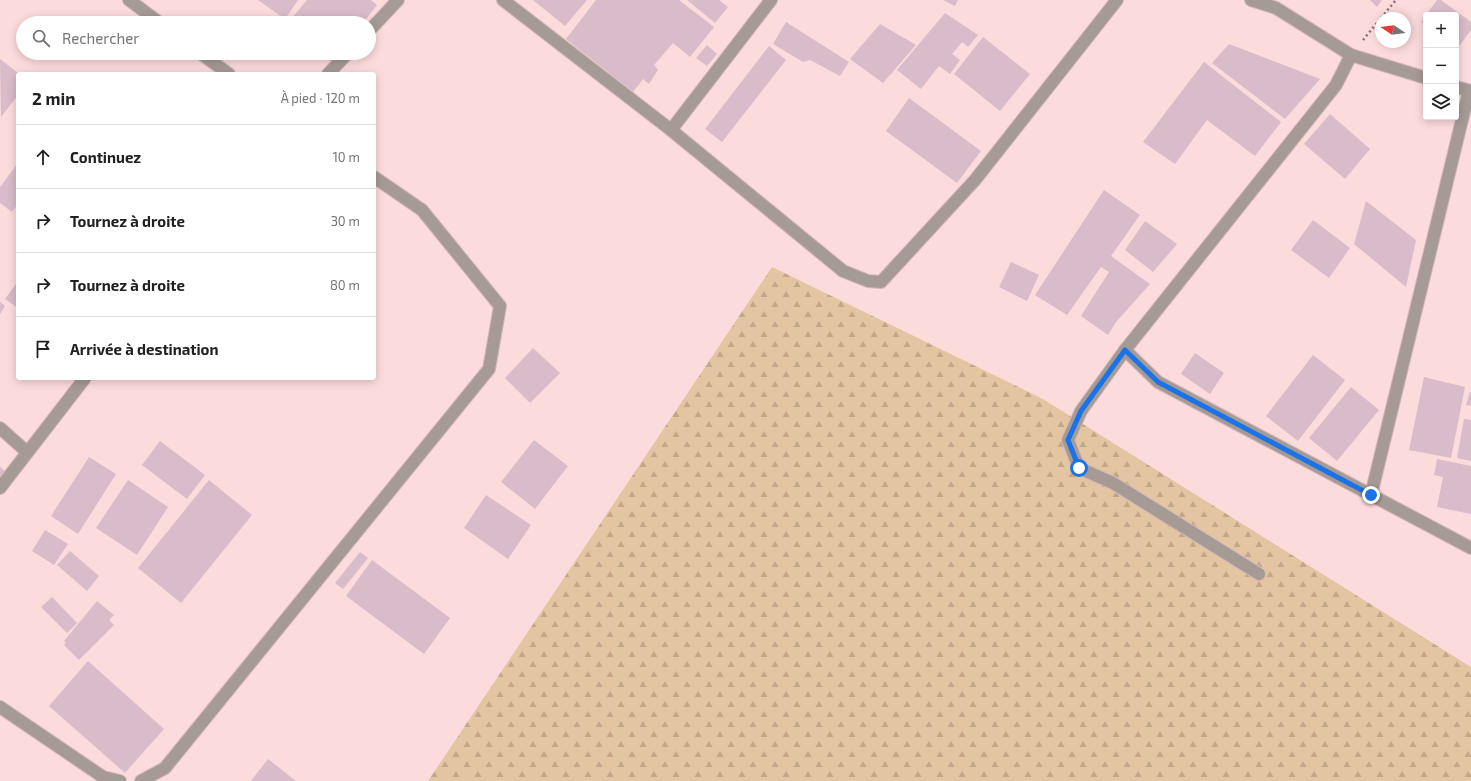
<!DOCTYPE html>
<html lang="fr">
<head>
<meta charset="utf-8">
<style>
	body { margin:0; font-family:"Exo 2",sans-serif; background:#f2f2f2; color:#202124 }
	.controls { position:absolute; right:12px; top:12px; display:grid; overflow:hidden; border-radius:4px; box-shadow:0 2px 10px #0003 }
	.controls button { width:36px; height:36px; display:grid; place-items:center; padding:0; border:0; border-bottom:1px solid #e0e0e0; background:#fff; color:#202124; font:20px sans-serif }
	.compass { position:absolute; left:1375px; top:12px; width:36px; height:36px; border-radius:50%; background:#fff; box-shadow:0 2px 10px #0003; rotate:283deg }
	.stop { position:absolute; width:12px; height:12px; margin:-9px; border:3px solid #1a73e8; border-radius:50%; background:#fff }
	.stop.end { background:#1a73e8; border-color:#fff; box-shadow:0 1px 4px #0008 }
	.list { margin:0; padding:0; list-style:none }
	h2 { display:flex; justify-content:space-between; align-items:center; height:52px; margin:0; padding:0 16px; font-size:17px }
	h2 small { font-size:13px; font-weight:400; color:#757577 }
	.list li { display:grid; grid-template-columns:26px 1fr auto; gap:12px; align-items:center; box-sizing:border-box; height:64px; padding:0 16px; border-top:1px solid #e0e0e0 }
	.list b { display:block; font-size:15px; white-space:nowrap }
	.list em { font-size:13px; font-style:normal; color:#757577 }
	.icon { flex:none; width:22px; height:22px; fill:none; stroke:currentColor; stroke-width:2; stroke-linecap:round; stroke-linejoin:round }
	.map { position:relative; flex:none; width:1471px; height:781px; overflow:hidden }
	.search { position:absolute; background:#fff; box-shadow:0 2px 10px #0003; left:16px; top:16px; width:360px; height:44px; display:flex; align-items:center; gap:10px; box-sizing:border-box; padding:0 14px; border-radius:22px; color:#757577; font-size:15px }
	.panel { position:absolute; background:#fff; box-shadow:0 2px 10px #0003; left:16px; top:72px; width:360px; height:308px; border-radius:4px }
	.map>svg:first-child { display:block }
	.forest { fill:url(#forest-firs) }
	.building { fill:#d9bcc9 }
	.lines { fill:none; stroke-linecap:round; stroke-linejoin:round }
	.minor-casing { stroke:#d4b7b8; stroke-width:14 }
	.path { stroke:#857071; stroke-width:2.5; stroke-dasharray:2 3; stroke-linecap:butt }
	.minor { stroke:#a69a95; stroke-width:12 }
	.route { stroke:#1a73e8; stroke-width:5 }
</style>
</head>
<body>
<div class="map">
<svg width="1471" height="781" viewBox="0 0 1471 781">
	<defs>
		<pattern id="forest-firs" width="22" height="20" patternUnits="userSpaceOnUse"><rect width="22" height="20" fill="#e3c5a2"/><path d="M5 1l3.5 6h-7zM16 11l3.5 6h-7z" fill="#c2a88a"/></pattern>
	</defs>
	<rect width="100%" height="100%" fill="#fcdbdc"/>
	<!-- forest -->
	<path class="forest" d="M772 267 1043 399 1471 667V781H428Z"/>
	<!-- building -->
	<g class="building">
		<path d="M258 0H298L285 19Z"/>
		<path d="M307 0H371L377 5 363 23H288Z"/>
		<path d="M533 0H587L565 26Z"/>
		<path d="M596 0H679L714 27 690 57 673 43 654 65 658 70 649 84 643 79 633 92 566 39Z"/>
		<path d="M687 0H719L728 7 715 23Z"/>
		<path d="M943 0H958L955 6Z"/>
		<path d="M1370 0H1382L1377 7Z"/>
		<path d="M1437 0H1441L1471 22V30L1457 49 1456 15H1426V26L1421 22Z"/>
		<path d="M945 13 978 35 968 47 962 42 952 54 960 60 950 74 939 66 921 89 897 70Z"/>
		<path d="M786 22 849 62 840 76 810 60 803 62 773 44Z"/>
		<path d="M880 24 916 45 883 83 850 59Z"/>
		<path d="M983 37 1030 74 1000 111 954 74Z"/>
		<path d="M1229 44 1320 79 1285 119 1212 63Z"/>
		<path d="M707 45 717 54 707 66 696 58Z"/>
		<path d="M769 46 786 60 722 142 705 129Z"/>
		<path d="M321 53H339L332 62Z"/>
		<path d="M0 59 18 73V95L1 117Z"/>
		<path d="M1204 62 1281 122 1255 156 1207 120 1175 164 1143 142Z"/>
		<path d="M909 98 981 151 957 183 886 131Z"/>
		<path d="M1330 114 1370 149 1345 179 1304 144Z"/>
		<path d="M18 163V204L12 212 0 203V187Z"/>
		<path d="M1104 190 1140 215 1111 256 1150 284 1116 322 1108 335 1081 316 1109 272 1101 267 1067 315 1035 295Z"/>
		<path d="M1366 201 1416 240 1406 287 1354 244Z"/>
		<path d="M1313 220 1350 248 1329 278 1291 250Z"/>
		<path d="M1145 221 1177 244 1153 272 1125 250Z"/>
		<path d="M1011 262 1039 275 1027 301 999 287Z"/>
		<path d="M18 281V308L5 299Z"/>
		<path d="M0 302 5 306 0 314Z"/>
		<path d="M533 348 560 373 530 403 505 378Z"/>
		<path d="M1195 353 1224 373 1210 394 1181 374Z"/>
		<path d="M1313 355 1345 380 1298 441 1266 416Z"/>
		<path d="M1424 377 1465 387 1451 458 1409 450Z"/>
		<path d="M1351 387 1379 410 1337 461 1309 438Z"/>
		<path d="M1470 392H1471V406L1466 405Z"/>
		<path d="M1464 419 1471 420V461L1457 458Z"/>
		<path d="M534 440 568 466 535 509 501 482Z"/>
		<path d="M160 441 205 475 187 499 142 465Z"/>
		<path d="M89 457 116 474 78 534 51 516Z"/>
		<path d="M1437 459 1471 466V514L1437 507 1443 477 1434 475Z"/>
		<path d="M0 467 9 475 0 486Z"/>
		<path d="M128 480 168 507 137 555 96 528Z"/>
		<path d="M209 480 252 515 181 603 138 568Z"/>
		<path d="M486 495 531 525 508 559 464 528Z"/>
		<path d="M45 530 68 544 54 565 32 551Z"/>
		<path d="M70 551 99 576 87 591 57 565Z"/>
		<path d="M360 552 368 558 343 589 335 583Z"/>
		<path d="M372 560 450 618 424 654 346 596Z"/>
		<path d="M52 597 77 623 67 633 41 607Z"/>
		<path d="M97 601 114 615 109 620 114 625 79 660 64 645 66 643 64 641Z"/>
		<path d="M88 661 164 729 125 773 49 706Z"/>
		<path d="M268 759 296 781H251Z"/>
	</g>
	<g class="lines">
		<!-- minor casing -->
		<g class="minor-casing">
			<g id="minor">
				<path d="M129 0 160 23"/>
				<path d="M503 0 671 130 843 271 868 281 881 282 975 180 1117 0"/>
				<path d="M1251 0 1276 8 1351 55 1426 78"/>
				<path d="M369 31 398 0"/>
				<path d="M200 53 229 74"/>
				<path d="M328 74 348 53"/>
				<path d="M1456 87 1471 91"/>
				<path d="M671 130 771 0"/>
				<path d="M1125 350 1158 382 1471 548"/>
				<path d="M0 428 27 452"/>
				<path d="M0 488 85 378"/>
				<path d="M1371 495 1469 91"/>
				<path d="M1259 574 1113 483 1079 468 1068 440 1081 411 1125 350 1336 85 1351 55"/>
				<path d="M0 707 103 777 120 781"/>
				<path d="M141 781 165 768 489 369 500 306 422 210 374 177"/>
			</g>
		</g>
		<!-- path -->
		<g class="path">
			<path d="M1381 18 1396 0"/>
			<path d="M1363 40 1381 18"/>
		</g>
		<!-- minor -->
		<use href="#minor" class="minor"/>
	</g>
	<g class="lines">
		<!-- route -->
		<path class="route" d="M1079 468 1068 440 1081 411 1125 350 1158 382 1371 495"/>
	</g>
</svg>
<div class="controls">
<button>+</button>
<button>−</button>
<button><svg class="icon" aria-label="layers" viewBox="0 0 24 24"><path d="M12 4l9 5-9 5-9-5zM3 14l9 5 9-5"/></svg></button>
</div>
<svg class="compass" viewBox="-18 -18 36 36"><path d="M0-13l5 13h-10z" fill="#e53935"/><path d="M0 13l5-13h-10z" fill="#757577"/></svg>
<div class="stop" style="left:1079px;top:468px"></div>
<div class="stop end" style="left:1371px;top:495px"></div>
<div class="search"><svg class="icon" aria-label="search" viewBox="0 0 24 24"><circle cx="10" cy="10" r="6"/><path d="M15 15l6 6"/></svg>Rechercher</div>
<section class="panel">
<h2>2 min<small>À pied · 120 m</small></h2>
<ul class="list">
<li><svg class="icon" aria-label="ahead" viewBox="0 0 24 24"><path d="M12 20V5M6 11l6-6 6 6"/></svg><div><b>Continuez</b></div><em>10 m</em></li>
<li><svg class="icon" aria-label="right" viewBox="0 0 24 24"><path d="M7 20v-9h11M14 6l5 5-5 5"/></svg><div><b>Tournez à droite</b></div><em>30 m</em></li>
<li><svg class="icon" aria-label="right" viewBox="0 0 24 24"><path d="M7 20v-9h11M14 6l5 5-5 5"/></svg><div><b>Tournez à droite</b></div><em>80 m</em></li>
<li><svg class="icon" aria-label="arrive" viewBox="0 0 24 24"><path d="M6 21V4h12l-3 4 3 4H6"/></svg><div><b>Arrivée à destination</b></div></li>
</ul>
</section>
</div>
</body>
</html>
